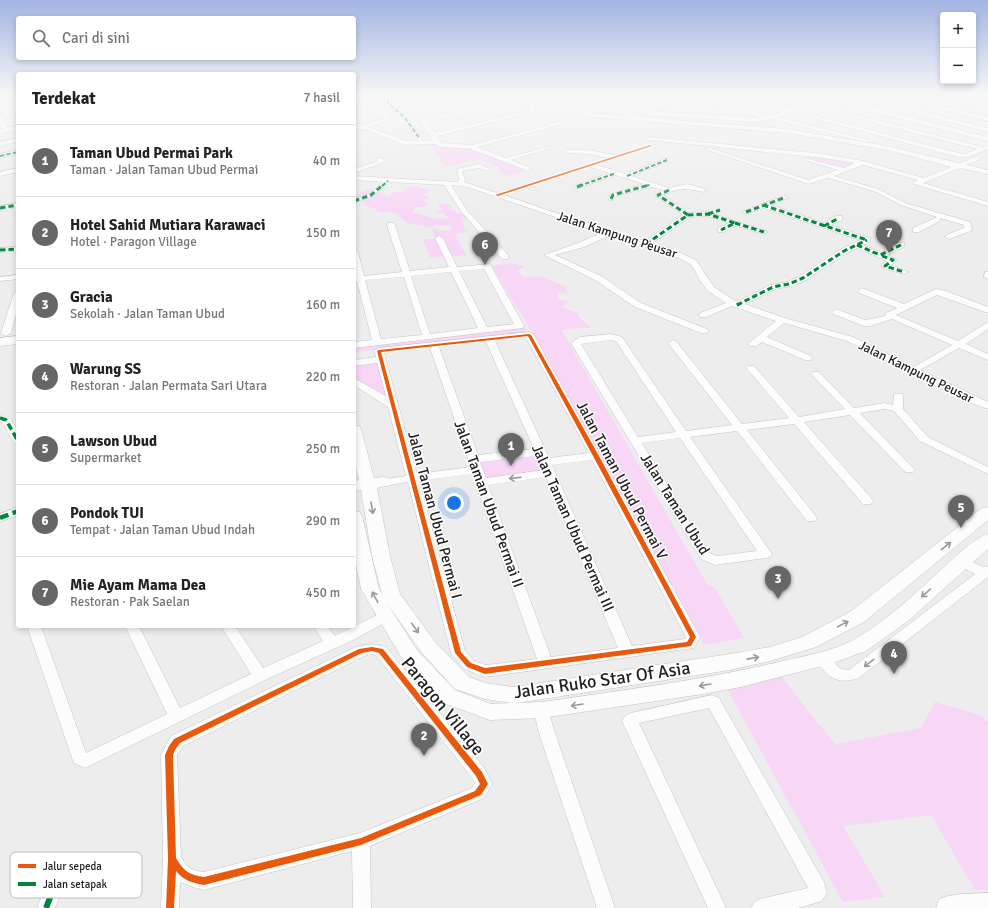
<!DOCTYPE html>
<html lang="id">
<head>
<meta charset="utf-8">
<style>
	body { margin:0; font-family:Signika,sans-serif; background:#f6f6f6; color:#222 }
	.controls { position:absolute; right:12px; top:12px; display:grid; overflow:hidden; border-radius:4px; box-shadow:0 2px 6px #0003 }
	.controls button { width:36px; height:36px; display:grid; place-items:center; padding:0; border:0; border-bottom:1px solid #e0e0e0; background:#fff; color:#222; font:20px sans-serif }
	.you { position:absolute; left:454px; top:503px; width:14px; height:14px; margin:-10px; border:3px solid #fff; border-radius:50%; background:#1a73e8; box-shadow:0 0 0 6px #1a73e833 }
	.badge { display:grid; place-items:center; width:26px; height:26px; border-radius:50%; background:#676667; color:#fff; font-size:13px; font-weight:700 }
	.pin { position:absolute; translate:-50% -33px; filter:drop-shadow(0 1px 2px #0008) }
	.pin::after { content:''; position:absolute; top:21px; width:14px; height:12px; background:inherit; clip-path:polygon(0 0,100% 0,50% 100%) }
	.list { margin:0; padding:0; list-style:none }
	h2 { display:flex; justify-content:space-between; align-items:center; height:52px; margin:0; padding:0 16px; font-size:17px }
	h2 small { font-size:13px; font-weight:400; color:#767676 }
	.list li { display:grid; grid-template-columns:26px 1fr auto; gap:12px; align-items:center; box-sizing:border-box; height:72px; padding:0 16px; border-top:1px solid #e0e0e0 }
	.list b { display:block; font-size:15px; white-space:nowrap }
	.list p { margin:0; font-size:13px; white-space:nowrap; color:#767676 }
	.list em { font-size:13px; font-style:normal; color:#767676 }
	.icon { flex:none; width:22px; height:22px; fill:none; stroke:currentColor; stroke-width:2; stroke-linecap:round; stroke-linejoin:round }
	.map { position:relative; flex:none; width:988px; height:908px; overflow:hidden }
	.search { position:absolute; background:#fff; box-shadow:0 2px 6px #0003; left:16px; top:16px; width:340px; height:44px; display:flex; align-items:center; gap:10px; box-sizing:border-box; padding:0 14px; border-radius:4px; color:#767676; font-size:15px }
	.panel { position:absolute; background:#fff; box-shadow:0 2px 6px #0003; left:16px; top:72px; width:340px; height:556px; border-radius:4px }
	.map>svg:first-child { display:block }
	.green { fill:#f7d6f6 }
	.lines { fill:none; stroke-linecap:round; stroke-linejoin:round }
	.street-casing { stroke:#c4c4c4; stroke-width:1 }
	.secondary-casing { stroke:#c4c4c4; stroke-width:1 }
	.street { fill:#fcfcfc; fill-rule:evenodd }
	.secondary { fill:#fcfcfc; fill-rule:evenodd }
	.quiet-far4 { stroke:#00873e; stroke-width:2; stroke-dasharray:4.5 2; stroke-linecap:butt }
	.quiet-far3 { stroke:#00873e; stroke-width:3; stroke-dasharray:5.5 3; stroke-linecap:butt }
	.quiet-far2 { stroke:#00873e; stroke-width:3.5; stroke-dasharray:7 3.5; stroke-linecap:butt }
	.quiet-far1 { stroke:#00873e; stroke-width:4.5; stroke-dasharray:9 4.5; stroke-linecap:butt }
	.quiet { stroke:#00873e; stroke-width:6; stroke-dasharray:12 6; stroke-linecap:butt }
	.cycleway-casing { stroke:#fff; stroke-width:3 }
	.cycleway { fill:#e8590c; fill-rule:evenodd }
	.oneway { stroke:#999899 }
	.labels { text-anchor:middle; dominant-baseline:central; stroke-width:3; stroke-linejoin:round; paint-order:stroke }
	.far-street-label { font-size:13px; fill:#1f1e1f; stroke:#fff }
	.street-label { font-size:15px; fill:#1f1e1f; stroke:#fff }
	.near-street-label { font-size:18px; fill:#1f1e1f; stroke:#fff }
	.key { fill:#fff; stroke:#bcbcbc; stroke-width:1 }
	.key-label { font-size:11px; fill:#1f1e1f }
</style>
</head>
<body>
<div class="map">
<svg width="988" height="908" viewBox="0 0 988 908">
	<rect width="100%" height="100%" fill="#ededed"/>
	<!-- green -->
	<g class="green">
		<path d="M433 144 437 146 473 150 526 171 510 176 501 173 498 167 478 159 446 167 429 145Z"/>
		<path d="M790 153 852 161 855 163 841 168Z"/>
		<path d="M415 186 430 190 423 195 428 196 429 198 424 200 428 205 423 207H413L414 209 413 213C428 215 433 221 450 218L442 213 435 212 442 210 438 204 444 203 452 206 450 210 463 214 467 218 461 222 464 223V228L469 231 455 235 466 255 430 258 423 239H435L432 229H438L439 231 452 230 450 226 437 225 430 227 408 223 393 212H379L374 208 366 206 364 202 355 196C359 192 370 188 377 190 381 192 384 195 389 197L392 192H406L408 191 403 189Z"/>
		<path d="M511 263 523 266 524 267 517 271 525 278 542 277 565 286 568 292 558 294V299L568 302 562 307 579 314 578 316 590 327 588 328 565 329 562 331 708 586H714L744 638 704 645 532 332 492 266Z"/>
		<path d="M491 267 529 335 354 352V346L519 327Z"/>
		<path d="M382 359 393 405 354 381V363Z"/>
		<path d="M540 452 550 473 481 482 473 459Z"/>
		<path d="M781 676 833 742 836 744 921 728 935 702 979 715 988 722V890H975L931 815 843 826 885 897 843 902 726 687Z"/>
	</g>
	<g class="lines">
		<!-- street casing -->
		<g class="street-casing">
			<g id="street">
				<path d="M0 94H5L0 96Z"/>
				<path d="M389 94H394L391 98V103L407 117 423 139 420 141 433 140 420 122 422 120 523 96 522 94H526L537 110 535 112 437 136 442 143 472 145 586 115 565 94H569L590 113 595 115 478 147 505 158 551 146V148L511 160 530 168 531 169 528 171 471 149 440 147 435 144 405 145 364 129 354 131V127L384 119 379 110 354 117V113L379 107 370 102 354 104V100C366 98 375 98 385 106L384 109 390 120 368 127 406 141H420L418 140 403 119 385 103V98ZM524 99 531 110 435 133 426 122Z"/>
				<path d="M605 94H611L663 110 658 111 608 96 595 100 596 102 628 112 643 115C632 122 604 107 592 104L590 98Z"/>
				<path d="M642 94H649L713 112 708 113Z"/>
				<path d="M684 94H690L768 116 791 109 785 111 724 94H731L785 107 794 106V108L806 104 764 94H772L805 101 807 102V104L829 97 988 137V141L829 101 816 105 983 147 988 145V149L968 157H958L791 112 777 117 868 140 865 142 772 119 755 122 648 115 645 113 648 111 755 118 760 117 684 95ZM810 106 977 149 965 154 958 153 797 111Z"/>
				<path d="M804 94H813L826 97 823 99Z"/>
				<path d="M879 94H887L988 117V121Z"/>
				<path d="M926 94H934L967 101 988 95V99L974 102 988 105V109Z"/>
				<path d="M864 97 988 128V132L862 100 861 99Z"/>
				<path d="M0 114 3 116 8 131 3 130 0 123Z"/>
				<path d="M650 137 824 154 863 161 924 178 978 156 980 157V159L966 165 988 170V174L960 168 923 183 988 202V206L914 184V182L918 180 863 165 834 176 878 189 905 203 970 222 972 229 971 231 949 239 945 237 946 235 964 228V225L940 218V221L919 232H913V228L937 217 901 205 874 191 828 178 808 184 705 149 710 148 808 180 838 170 804 160V158L844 168 855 163 824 158 648 140V138Z"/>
				<path d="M18 138V142L0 146V142Z"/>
				<path d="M649 145 654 146 597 165 625 174 665 159H669V161L632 176 669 188 688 184 705 189V191L703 192C687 188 678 188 663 195L689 213 708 212 768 232 764 234 736 226 724 232H718V228L729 223 707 216 690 217 652 243 669 248 696 260 714 287 735 301 737 302 770 285 787 282 800 276 841 249 860 240 764 208 746 214 742 212 761 204 786 195 789 197 788 198 771 205 824 223 836 216H842V220L831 225 870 238V242L863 245 880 252 898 243H904V247L887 255 897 260 891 265 908 272 904 274 882 268V264L887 261 857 248 847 253 806 280 792 286 775 289 745 304 785 318 853 337 914 367 952 345 892 319 870 326H864L833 314 832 312 836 309 865 320 885 316 886 313 897 308 859 293 858 291 862 288 904 304 936 289 946 291 988 307V313L937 295 896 315 958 341 988 322V329L966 344 988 354V360L959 348 920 370 988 402V409L968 402 847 341 784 323 767 337 811 356 813 358 811 360H805L762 342 756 346H750L748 344 750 342 776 321 732 306 706 317H700L699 315 700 313 726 303 708 291 701 282 694 269 690 264 683 260 663 252 609 236 584 247 555 255 601 276 641 303 707 329 709 331 707 333H701L635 307 595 280 544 255 578 243 601 233 468 187 451 185 466 209 508 255V259H502L461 211 444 185 390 182 373 196 354 203V199L369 194 383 182 354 180V176L457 182 459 180 457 169 479 164 490 169 487 171 478 168 462 171 465 180 464 182 497 193 608 158 589 154 567 153 564 151 565 150H589L616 155ZM590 167 609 173 575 186V188H579L615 175 644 184 611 194 608 199 609 200H613L616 196 651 187 663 190 656 194V196L683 215 645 241 550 211 504 195Z"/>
				<path d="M18 150V154L0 158V154Z"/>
				<path d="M377 158H381L387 161 354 173V169L378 161 376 159Z"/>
				<path d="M18 168V172L0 176V172Z"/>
				<path d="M18 203V207L0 210V206Z"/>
				<path d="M388 223H394L395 225 410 271 449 267 435 238 439 236 443 238 457 267 490 264 524 326 523 328 354 348V342L372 340 357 281H354V277L356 276 354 268V250L358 252 364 276 402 272 387 225ZM484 269 514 324 487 327 459 271ZM451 272 478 328 430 334 411 276ZM404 277 422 335 381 339 365 280Z"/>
				<path d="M18 247V251L0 252V248Z"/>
				<path d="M985 272H988V279L984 277Z"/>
				<path d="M18 275V279L0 281V277Z"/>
				<path d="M18 290V307L11 333 6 336 3 335 1 333 14 293Z"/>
				<path d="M529 332 534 335 700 637 694 648 485 677 464 669 451 653 408 482 384 486 380 484 378 482 380 480 406 476 388 407 354 385V378L386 396 377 363 354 366V360L376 357 374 351 379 348ZM526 338 589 453 549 458 495 341ZM486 342 534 449 478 455 439 347ZM430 348 471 467 417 474 384 353ZM537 456 543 470 486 478 480 462ZM592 460 686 637 685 639 632 646 552 465ZM473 474 475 482 537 659 486 665 474 661 465 651 419 481ZM546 477 618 648 551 657 488 485Z"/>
				<path d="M611 334 622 337 686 431 732 425 668 343 673 340 676 341 742 424 789 418 748 370 746 368 748 366H754L799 417 845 409 813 376 811 374 813 372H819L854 408 885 403 893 405 894 394H902L903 396V409L928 437 988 467V474L920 441 894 411 885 409 860 413 913 468 915 470 913 472H905L850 415 804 422 871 498 873 501 871 504H863L794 424 747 430 815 515 817 518 815 521H807L737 431 690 437 772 554 770 557 766 558 715 565 701 559 571 343 580 337ZM611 340 616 341 676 432 638 437 581 344ZM680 438 757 551 717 556 709 553 642 443Z"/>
				<path d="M0 415C16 419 18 430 18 444L14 443 2 422 0 421Z"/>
				<path d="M18 507V515L0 522V514Z"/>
				<path d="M962 557 983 567 988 566V577L859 678C838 685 826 678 816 659L818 655C829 651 833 663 841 669L849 670 975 574 957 564 956 561 957 558Z"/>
				<path d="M385 611 390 612 392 616 390 620 349 642 265 680 85 768 74 763 72 758 27 626H41L86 753 167 714 125 626H139L180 708 251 674 221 626H235L263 668 323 641 313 626H327L335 636Z"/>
				<path d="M372 644 386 647 485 769 492 784 484 798 370 846 371 908H353L352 851 204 890 193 887 180 882 179 908H161L163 859 161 755 171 736 356 647ZM372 654 376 655 473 779 475 783 472 788 360 833 204 872C192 871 187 867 181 857L177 755 183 746 364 656Z"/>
				<path d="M712 695 719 698 824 882 827 893 822 901 798 908H751L754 902 760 899 808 888 709 708 639 723 726 908H708L622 721 626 715 631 713Z"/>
				<path d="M542 704 547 706 554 730 615 908H597L538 730 534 710 537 706Z"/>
				<path d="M63 856 69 858 72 864 55 908H37L57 858Z"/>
			</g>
		</g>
		<!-- secondary casing -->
		<g class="secondary-casing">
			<g id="secondary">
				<path d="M589 113 787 129 887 146 963 164 964 166 960 169 887 150 787 133 592 117 588 115Z"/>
				<path d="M18 126V130L0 133V129Z"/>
				<path d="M18 336V344L0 346V338Z"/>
				<path d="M354 425 359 426 361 429 374 478 384 477 390 479 392 482 390 485 377 488 390 556 400 594 436 643 469 677 485 683 514 687 730 654 770 647 802 637 850 612 982 508 988 507V520L864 622 816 647 770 661 730 670 517 703 542 702C623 690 704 680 783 661 805 656 833 651 853 640 886 622 914 594 942 569 954 558 973 539 988 534V549L908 621 866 651 830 664 741 687 703 694 542 718 490 720 441 702 403 660 361 589 354 555V511L360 512 362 516 379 589 382 594 372 556 361 490 354 491V481L359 480 354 459ZM386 602 422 653 455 689 485 699 512 703 491 704 455 690 417 650Z"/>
				<path d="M988 893V908H936L939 899 948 896 962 894Z"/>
			</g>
		</g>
		<!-- street -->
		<use href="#street" class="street"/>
		<!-- secondary -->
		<use href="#secondary" class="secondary"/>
		<!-- quiet-far4 -->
		<g class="quiet-far4">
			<path d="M391 94 388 98V103L405 118 420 139"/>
			<path d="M0 156 18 152"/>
			<path d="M627 176 667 160"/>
			<path d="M382 186 388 181"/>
			<path d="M579 186 616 173"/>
			<path d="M645 186 650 185"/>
		</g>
		<!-- quiet-far3 -->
		<g class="quiet-far3">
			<path d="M577 187 582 185"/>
			<path d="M669 190 658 195 688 215"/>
			<path d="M611 199 613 195 649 185"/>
			<path d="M354 201 371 195 383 185"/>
			<path d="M763 205 867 240"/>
			<path d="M0 208 18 205"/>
			<path d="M746 212 786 197"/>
			<path d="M708 214 720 210"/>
			<path d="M735 223 764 232"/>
			<path d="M824 226 839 218"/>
			<path d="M646 244 688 215 708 214 735 223 721 230"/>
			<path d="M857 245 880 255"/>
			<path d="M901 245 880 255 893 260 885 266 904 272"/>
			<path d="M0 250 18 249"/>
			<path d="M737 305 773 287 789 284 803 278 844 251 867 240"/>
		</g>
		<!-- quiet-far2 -->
		<g class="quiet-far2">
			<path d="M737 305 739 304"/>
			<path d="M0 418 6 420 18 441"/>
		</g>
		<!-- quiet-far1 -->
		<path class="quiet-far1" d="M0 518 18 511"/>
		<!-- quiet -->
		<path class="quiet" d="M46 908 63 864"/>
		<!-- cycleway casing -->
		<g class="cycleway-casing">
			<g id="cycleway">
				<path d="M650 145 652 146 498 196 495 195Z"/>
				<path d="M529 334 531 335 599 456 696 637 691 646 485 674 467 667 455 653 377 351 379 350ZM528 336 593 456 690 637 687 642 485 668 471 663 461 652 381 352Z"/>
				<path d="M372 647 383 649 482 772 488 784 481 795 361 845 204 885C192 883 183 880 176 871L174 908H166L168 859 165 755 169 746 174 739 359 649ZM372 651 379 653 476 776 480 784 475 791 361 838 204 877C189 875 184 871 176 858L173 755 175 750 180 743 362 653Z"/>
			</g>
		</g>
		<!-- cycleway -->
		<use href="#cycleway" class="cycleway"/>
	</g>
	<!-- one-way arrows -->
	<defs><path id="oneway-shaft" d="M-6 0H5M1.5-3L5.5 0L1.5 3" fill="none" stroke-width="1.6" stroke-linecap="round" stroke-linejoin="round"/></defs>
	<g class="oneway">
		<use href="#oneway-shaft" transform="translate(515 478) rotate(173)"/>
		<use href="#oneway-shaft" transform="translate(372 508) rotate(80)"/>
		<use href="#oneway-shaft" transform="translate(946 546) rotate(-38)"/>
		<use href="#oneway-shaft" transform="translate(926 593) rotate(138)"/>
		<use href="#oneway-shaft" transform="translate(375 597) rotate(-118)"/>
		<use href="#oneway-shaft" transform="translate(843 624) rotate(-28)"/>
		<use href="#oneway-shaft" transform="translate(415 628) rotate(54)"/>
		<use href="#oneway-shaft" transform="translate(753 658) rotate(-11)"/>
		<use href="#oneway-shaft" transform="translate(869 663) rotate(142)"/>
		<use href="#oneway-shaft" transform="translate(705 685) rotate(170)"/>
		<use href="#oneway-shaft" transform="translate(577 705) rotate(171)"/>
	</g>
	<!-- sky -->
	<linearGradient id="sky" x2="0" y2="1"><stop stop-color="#a3b4e3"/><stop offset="0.43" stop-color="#f7f7f7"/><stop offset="1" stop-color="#f7f7f7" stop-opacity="0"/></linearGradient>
	<rect width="988" height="221" fill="url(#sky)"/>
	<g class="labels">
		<!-- far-street labels -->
		<g class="far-street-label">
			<text transform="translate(617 235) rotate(18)">Jalan Kampung Peusar</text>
			<text transform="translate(916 372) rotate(26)">Jalan Kampung Peusar</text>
		</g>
		<!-- street labels -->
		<g class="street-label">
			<text transform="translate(622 480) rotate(62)">Jalan Taman Ubud Permai V</text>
			<text transform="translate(489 504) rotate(70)">Jalan Taman Ubud Permai II</text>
			<text transform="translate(675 504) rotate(58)">Jalan Taman Ubud</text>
			<text transform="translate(435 515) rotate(75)">Jalan Taman Ubud Permai I</text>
			<text transform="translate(573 528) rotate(66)">Jalan Taman Ubud Permai III</text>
		</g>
		<!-- near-street labels -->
		<g class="near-street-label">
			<text transform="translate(602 680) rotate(-8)">Jalan Ruko Star Of Asia</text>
			<text transform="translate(443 706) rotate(51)">Paragon Village</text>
		</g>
	</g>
	<!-- legend -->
	<rect x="10" y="852" width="132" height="46" rx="6" class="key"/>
	<rect x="18" y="864" width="18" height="4" fill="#e8590c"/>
	<rect x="18" y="882" width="18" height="4" fill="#00873e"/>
	<g class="key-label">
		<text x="43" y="870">Jalur sepeda</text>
		<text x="43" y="888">Jalan setapak</text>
	</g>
</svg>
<div class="controls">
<button>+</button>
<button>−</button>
</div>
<div class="you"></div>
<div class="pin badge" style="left:511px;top:466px">1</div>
<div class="pin badge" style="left:424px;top:756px">2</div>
<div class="pin badge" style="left:778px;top:599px">3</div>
<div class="pin badge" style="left:894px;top:674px">4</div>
<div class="pin badge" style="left:961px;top:528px">5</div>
<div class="pin badge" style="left:485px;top:265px">6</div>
<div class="pin badge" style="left:889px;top:253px">7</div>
<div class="search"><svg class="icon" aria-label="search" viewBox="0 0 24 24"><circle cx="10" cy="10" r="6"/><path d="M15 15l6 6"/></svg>Cari di sini</div>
<section class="panel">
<h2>Terdekat<small>7 hasil</small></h2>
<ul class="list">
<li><span class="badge">1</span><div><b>Taman Ubud Permai Park</b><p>Taman · Jalan Taman Ubud Permai</p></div><em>40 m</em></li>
<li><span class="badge">2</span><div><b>Hotel Sahid Mutiara Karawaci</b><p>Hotel · Paragon Village</p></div><em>150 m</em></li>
<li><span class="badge">3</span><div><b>Gracia</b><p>Sekolah · Jalan Taman Ubud</p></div><em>160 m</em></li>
<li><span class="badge">4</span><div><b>Warung SS</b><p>Restoran · Jalan Permata Sari Utara</p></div><em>220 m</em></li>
<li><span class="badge">5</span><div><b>Lawson Ubud</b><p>Supermarket</p></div><em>250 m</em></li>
<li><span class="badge">6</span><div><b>Pondok TUI</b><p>Tempat · Jalan Taman Ubud Indah</p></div><em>290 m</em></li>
<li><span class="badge">7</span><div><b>Mie Ayam Mama Dea</b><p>Restoran · Pak Saelan</p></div><em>450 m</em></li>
</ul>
</section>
</div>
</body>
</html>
